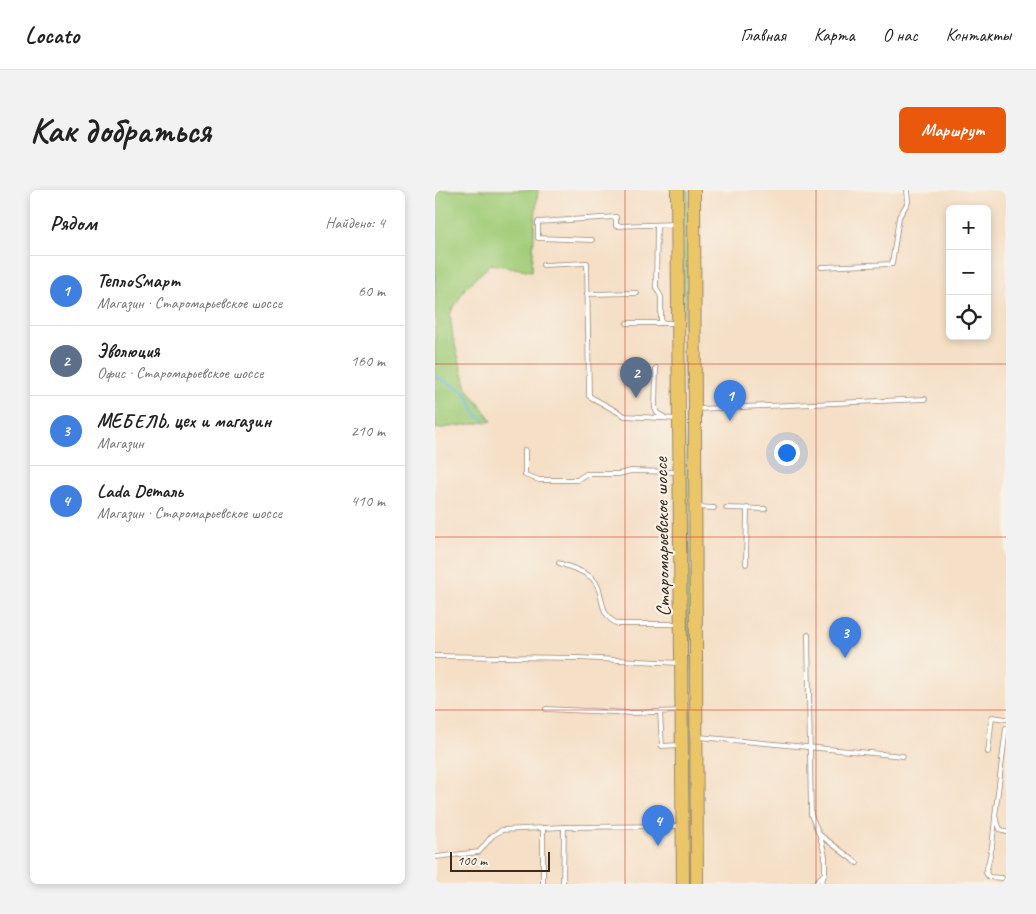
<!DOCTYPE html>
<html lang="ru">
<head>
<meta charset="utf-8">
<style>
	body { margin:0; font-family:Caveat,sans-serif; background:#f2f2f2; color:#222 }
	.controls { position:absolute; right:15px; top:15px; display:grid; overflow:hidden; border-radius:8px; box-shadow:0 2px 8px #0003 }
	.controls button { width:45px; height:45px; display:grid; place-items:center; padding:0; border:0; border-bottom:1px solid #e0e0e0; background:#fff; color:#222; font:25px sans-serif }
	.scale { position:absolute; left:15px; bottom:12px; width:100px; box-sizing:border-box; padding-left:5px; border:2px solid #3b2a1e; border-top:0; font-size:14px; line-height:18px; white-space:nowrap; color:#3b2a1e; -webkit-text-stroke:4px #f7f3e8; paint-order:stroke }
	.you { position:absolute; left:351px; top:262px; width:18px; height:18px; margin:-12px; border:4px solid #fff; border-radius:50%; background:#1a73e8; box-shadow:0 0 0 8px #1a73e833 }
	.badge { display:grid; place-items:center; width:32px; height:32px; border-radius:50%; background:#ea580c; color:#fff; font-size:16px; font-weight:700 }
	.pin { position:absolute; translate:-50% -41px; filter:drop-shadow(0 1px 2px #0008) }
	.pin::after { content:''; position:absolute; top:26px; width:18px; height:15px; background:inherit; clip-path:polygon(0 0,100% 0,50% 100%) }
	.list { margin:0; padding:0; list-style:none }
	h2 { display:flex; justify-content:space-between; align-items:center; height:65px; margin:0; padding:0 20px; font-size:21px }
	h2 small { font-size:16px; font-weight:400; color:#767676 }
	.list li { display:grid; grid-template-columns:32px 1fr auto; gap:15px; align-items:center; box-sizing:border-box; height:70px; padding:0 20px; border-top:1px solid #e0e0e0 }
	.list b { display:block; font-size:19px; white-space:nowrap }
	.list p { margin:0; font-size:16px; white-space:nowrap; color:#767676 }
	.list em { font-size:16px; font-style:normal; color:#767676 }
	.icon { flex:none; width:28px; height:28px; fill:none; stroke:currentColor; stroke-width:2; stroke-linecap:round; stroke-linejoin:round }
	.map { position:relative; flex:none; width:571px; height:694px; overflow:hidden; border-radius:8px }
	header { display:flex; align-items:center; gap:30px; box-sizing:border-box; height:70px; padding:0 25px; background:#fff; border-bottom:1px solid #e0e0e0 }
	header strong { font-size:24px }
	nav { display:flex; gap:28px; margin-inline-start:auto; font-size:18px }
	.intro { display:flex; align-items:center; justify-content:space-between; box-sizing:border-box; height:120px; padding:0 30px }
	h1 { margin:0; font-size:35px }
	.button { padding:12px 22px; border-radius:8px; background:#ea580c; color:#fff; font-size:18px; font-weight:700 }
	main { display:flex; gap:30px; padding:0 30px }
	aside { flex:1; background:#fff; border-radius:8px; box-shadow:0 2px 8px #0003 }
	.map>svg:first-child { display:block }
	.green { fill:#a2cd79; stroke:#6e7c4c }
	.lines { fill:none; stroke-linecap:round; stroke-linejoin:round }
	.stream { stroke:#72b9e9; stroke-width:2 }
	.service-casing { stroke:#988472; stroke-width:5.5 }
	.primary-casing { stroke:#988472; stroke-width:14 }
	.service { stroke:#fff; stroke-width:4 }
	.primary { stroke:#ebc669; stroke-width:12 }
	.grid { fill:none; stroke:#c8321e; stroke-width:1; stroke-opacity:0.55 }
	.labels { text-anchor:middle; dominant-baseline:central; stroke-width:4.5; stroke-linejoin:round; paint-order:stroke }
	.street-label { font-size:20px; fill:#3b2a1e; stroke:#f7f3e8 }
</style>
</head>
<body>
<header>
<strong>Locato</strong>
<nav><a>Главная</a><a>Карта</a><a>О нас</a><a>Контакты</a></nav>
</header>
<div class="intro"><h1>Как добраться</h1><a class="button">Маршрут</a></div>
<main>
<aside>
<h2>Рядом<small>Найдено: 4</small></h2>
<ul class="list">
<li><span class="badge" style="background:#3f7fe0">1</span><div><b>ТеплоSмарт</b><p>Магазин · Старомарьевское шоссе</p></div><em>60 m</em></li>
<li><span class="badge" style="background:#5c6f8a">2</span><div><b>Эволюция</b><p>Офис · Старомарьевское шоссе</p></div><em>160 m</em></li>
<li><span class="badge" style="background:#3f7fe0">3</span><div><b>МЕБЕЛЬ, цех и магазин</b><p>Магазин</p></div><em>210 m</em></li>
<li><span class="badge" style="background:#3f7fe0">4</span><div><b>Lada Dеталь</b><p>Магазин · Старомарьевское шоссе</p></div><em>410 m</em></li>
</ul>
</aside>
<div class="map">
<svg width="571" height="694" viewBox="0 0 571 694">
	<rect width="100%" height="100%" fill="#f7f3e8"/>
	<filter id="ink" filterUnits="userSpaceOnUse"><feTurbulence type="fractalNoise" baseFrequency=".02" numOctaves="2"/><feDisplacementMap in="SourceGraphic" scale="10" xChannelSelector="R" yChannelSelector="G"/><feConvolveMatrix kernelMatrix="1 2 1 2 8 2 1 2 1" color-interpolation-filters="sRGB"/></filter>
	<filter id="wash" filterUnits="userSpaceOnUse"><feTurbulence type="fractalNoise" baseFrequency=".0096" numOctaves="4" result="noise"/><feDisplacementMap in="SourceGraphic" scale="20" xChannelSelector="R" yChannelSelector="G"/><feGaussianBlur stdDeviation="1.12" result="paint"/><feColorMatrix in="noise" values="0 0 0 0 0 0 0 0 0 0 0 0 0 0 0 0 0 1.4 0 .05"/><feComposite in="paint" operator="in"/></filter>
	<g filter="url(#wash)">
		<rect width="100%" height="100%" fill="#f5dfc6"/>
		<!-- green -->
		<g class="green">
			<path d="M0 0H103L100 28 97 81 56 74 30 98 15 124 18 148 32 198 57 231 0 239Z"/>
			<path d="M247 0H253L255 188H250Z"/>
			<path d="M250 223 254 224 258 694H252Z"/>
		</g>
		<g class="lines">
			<!-- stream -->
			<path class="stream" d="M0 186 30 202 42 226 49 229"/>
		</g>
	</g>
	<g filter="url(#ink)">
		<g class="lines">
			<!-- service casing -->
			<g class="service-casing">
				<g id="service">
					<path d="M222 35 221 97 226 107V133"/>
					<path d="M157 50 103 48V32L181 27V36L241 34"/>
					<path d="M108 75 152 73 154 206 190 226 242 229"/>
					<path d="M386 77 457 74 464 27 473 12 472 0"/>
					<path d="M152 104 202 103"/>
					<path d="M192 133H242"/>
					<path d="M221 178 220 218 222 223 229 227"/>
					<path d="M262 219 490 209"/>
					<path d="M90 260V285L104 290H142L151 284H184L196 281 243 282"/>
					<path d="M263 317 279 318"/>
					<path d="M291 318 330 319"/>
					<path d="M124 373C134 377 148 380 157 388 171 401 161 424 183 434H244"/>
					<path d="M311 374 312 318"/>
					<path d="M373 445 376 625 384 644 422 673"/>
					<path d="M0 466 143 468 245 473"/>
					<path d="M111 519 198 523 244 521"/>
					<path d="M225 522 227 556 245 555"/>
					<path d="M571 538 560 626 565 639 571 642"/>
					<path d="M264 547 468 566"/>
					<path d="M553 562 557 527 571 529"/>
					<path d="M560 628 557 657 551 683 554 687 567 688"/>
					<path d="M108 638V694"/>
					<path d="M1 667 44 662 57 646 67 640 129 637 246 636"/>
					<path d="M128 694 129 637"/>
					<path d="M379 694 390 683V666L385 646"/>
					<path d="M386 694 389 685"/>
				</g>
			</g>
			<!-- primary casing -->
			<g class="primary-casing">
				<g id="primary">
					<path d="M242 0 248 694"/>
					<path d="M259 0 262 694"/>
				</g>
			</g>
			<!-- service -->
			<use href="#service" class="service"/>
			<!-- primary -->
			<use href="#primary" class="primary"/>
		</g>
	</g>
	<!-- grid -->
	<path class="grid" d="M190 0V694M381 0V694M0 174H571M0 347H571M0 520H571"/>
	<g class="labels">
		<!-- street labels -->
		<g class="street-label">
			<text transform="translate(227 347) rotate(-91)">Старомарьевское шоссе</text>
		</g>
	</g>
</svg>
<div class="controls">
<button>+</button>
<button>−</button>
<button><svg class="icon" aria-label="locate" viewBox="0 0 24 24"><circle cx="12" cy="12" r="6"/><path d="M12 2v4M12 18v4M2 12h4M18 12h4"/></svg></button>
</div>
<div class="scale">100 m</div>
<div class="you"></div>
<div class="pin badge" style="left:295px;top:231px;background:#3f7fe0">1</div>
<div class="pin badge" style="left:201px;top:208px;background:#5c6f8a">2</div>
<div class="pin badge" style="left:410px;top:468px;background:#3f7fe0">3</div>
<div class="pin badge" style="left:223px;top:656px;background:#3f7fe0">4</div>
</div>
</main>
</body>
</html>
